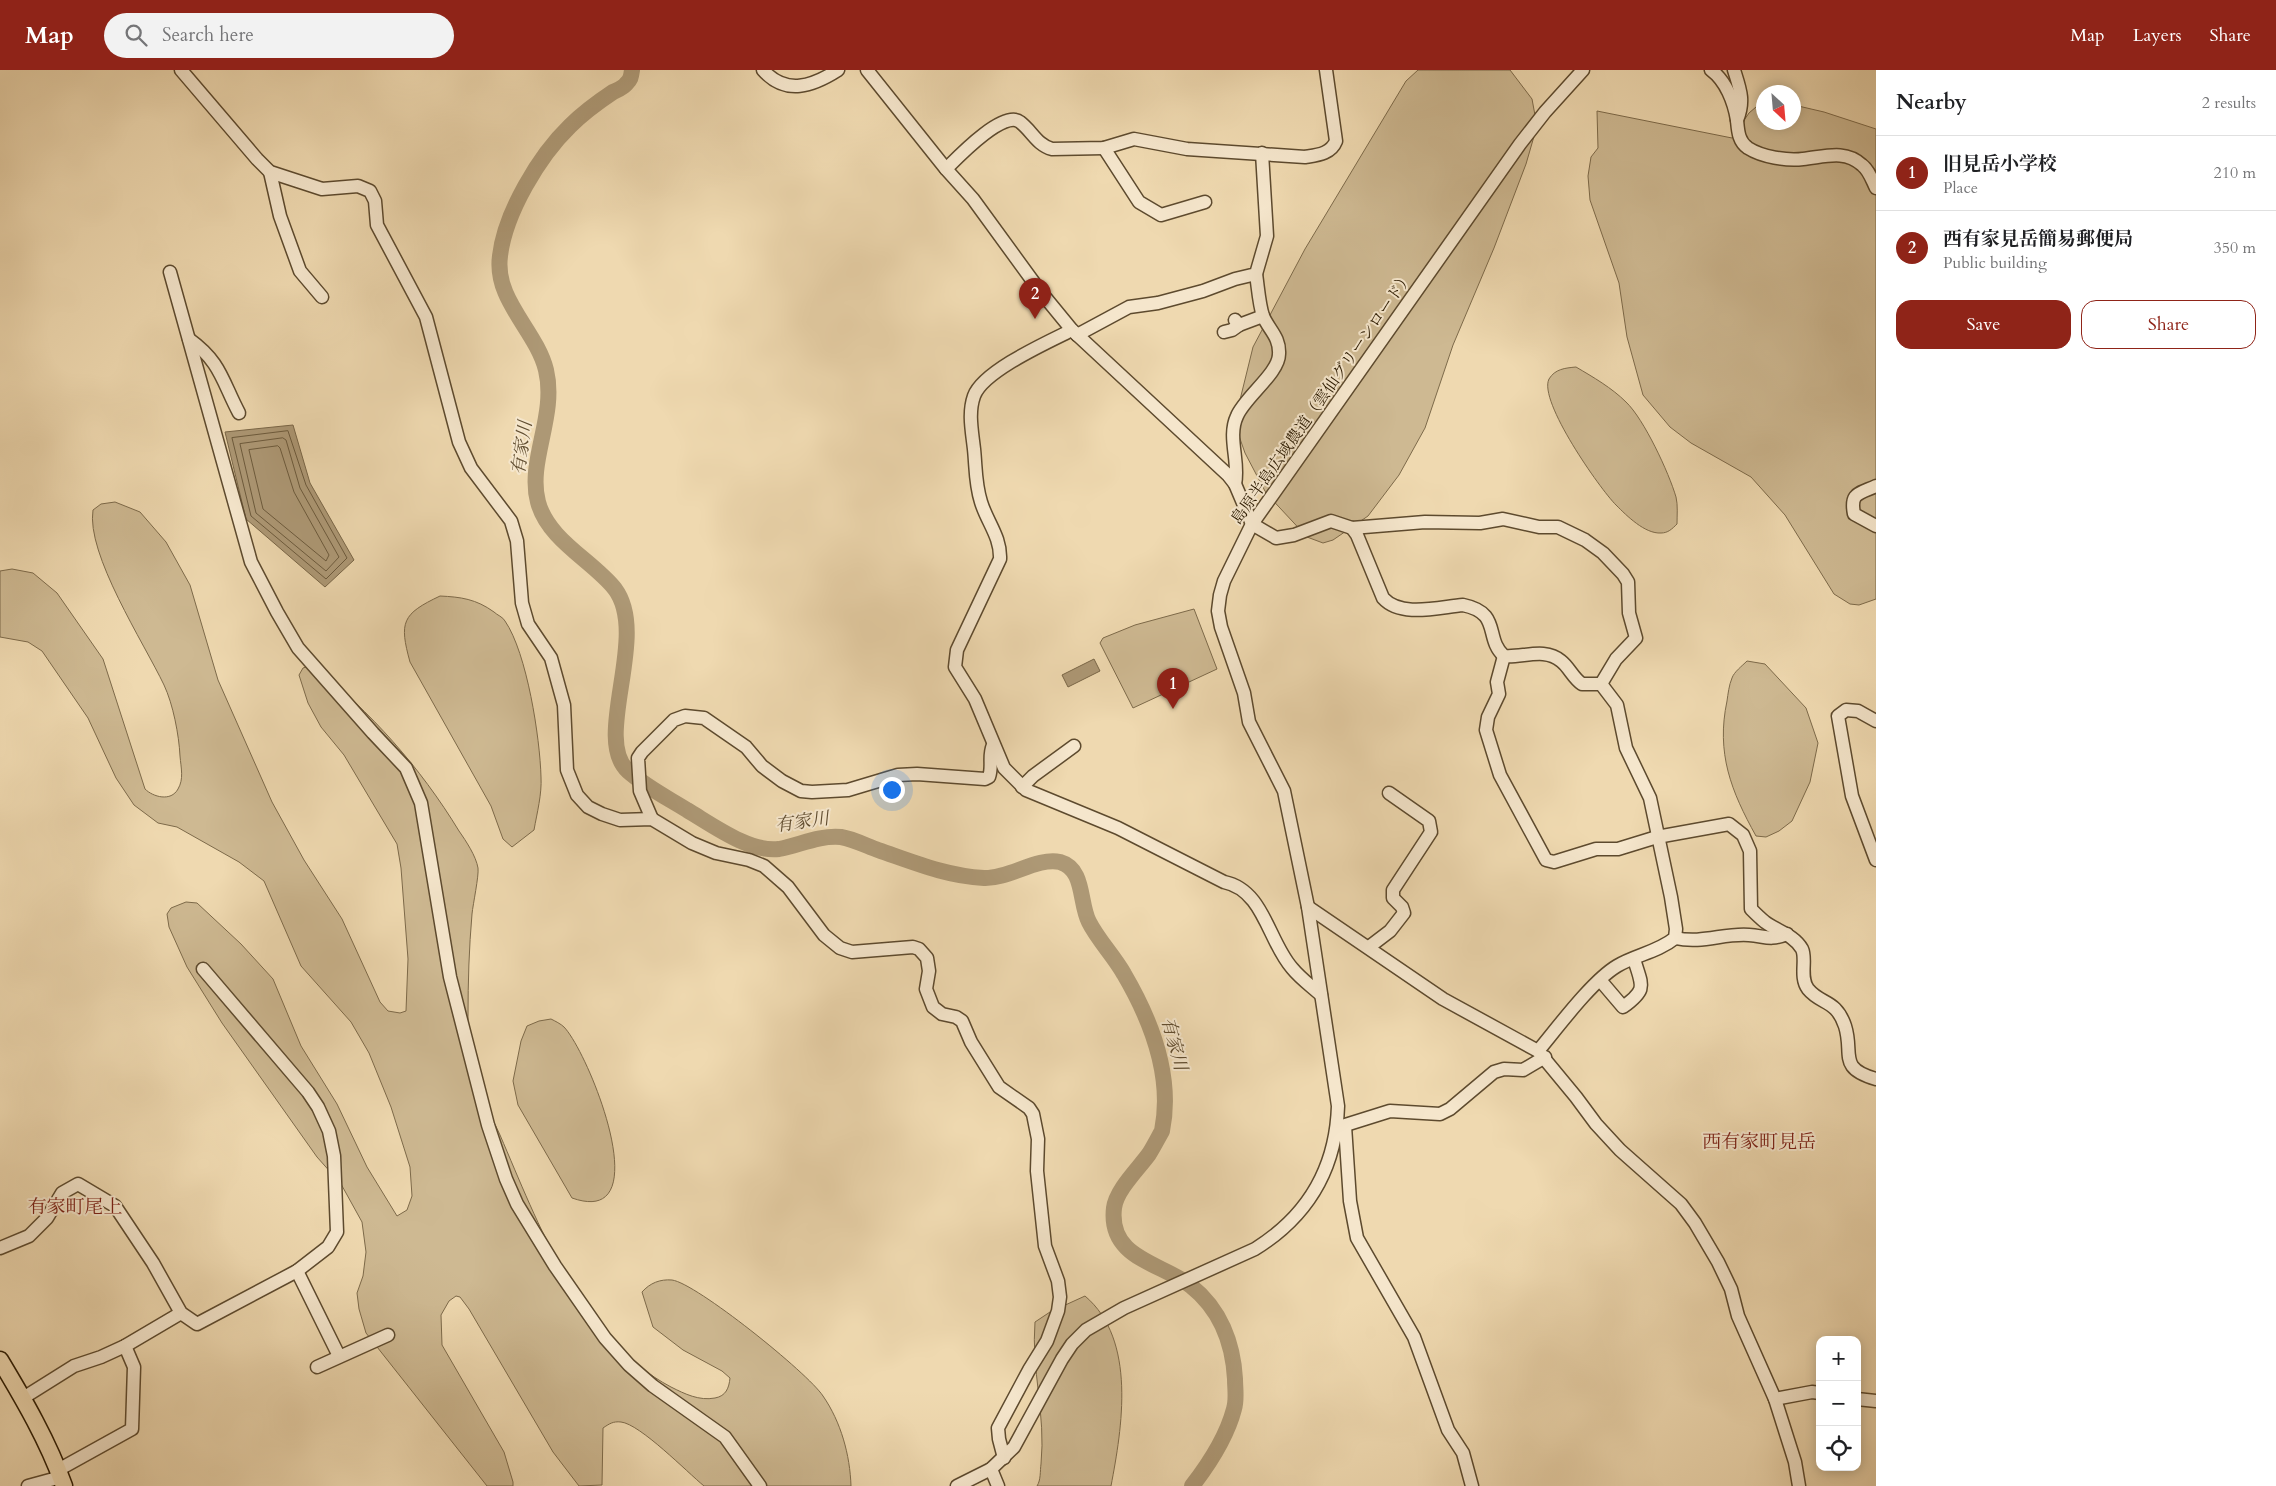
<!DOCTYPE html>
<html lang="en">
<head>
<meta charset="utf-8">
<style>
	body { margin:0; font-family:Cardo,"Noto Serif JP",serif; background:#f2f2f2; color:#202124 }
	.controls { position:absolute; right:15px; bottom:15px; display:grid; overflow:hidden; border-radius:10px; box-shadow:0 2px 12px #0003 }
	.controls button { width:45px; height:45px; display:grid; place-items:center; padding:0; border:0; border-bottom:1px solid #e0e0e0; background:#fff; color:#202124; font:25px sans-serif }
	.compass { position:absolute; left:1756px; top:15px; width:45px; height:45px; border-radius:50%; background:#fff; box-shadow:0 2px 12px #0003; rotate:154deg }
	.you { position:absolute; left:891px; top:719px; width:18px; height:18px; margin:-12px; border:4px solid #fff; border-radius:50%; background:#1a73e8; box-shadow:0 0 0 8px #1a73e833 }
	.badge { display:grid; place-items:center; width:32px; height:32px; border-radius:50%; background:#8f2418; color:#fff; font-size:16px; font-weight:700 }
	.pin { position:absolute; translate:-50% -41px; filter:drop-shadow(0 1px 2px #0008) }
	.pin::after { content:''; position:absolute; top:26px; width:18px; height:15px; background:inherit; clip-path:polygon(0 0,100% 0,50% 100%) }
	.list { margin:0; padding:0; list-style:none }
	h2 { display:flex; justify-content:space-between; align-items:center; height:65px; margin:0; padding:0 20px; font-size:21px }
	h2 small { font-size:16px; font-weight:400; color:#757577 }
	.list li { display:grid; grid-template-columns:32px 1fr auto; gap:15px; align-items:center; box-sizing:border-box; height:75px; padding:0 20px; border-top:1px solid #e0e0e0 }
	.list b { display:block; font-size:19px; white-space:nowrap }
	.list p { margin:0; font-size:16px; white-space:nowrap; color:#757577 }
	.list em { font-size:16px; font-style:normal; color:#757577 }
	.actions { display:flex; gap:10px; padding:15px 20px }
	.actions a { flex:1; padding:11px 0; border:1px solid #8f2418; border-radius:15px; text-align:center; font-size:18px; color:#8f2418 }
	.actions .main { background:#8f2418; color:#fff }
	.icon { flex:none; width:28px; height:28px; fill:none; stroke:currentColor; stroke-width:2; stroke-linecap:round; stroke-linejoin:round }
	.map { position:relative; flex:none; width:1876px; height:1416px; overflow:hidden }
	header { display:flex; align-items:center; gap:30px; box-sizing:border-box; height:70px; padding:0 25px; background:#8f2418; color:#fff }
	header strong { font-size:24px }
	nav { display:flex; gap:28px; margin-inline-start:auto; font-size:18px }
	.search { width:350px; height:45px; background:#f2f2f2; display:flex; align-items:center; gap:12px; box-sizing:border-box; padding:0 18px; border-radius:28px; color:#757577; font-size:19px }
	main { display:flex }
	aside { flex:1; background:#fff }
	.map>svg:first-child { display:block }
	.green { fill:#ceb992; stroke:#7d6a4a }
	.water { fill:#ad9875; stroke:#796647 }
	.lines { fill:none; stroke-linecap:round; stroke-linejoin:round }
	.shore { stroke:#6c5a3c; stroke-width:1 }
	.river { stroke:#ad9875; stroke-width:16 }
	.minor-casing { stroke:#5d4a2e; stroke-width:15 }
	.major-casing { stroke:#2c1b02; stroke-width:19 }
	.minor { stroke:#f5e6cc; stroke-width:12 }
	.major { stroke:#efd9b0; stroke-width:16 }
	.labels { text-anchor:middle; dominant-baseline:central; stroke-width:4; stroke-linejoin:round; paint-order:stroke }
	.street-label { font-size:16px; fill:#2c1b02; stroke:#f5e6cc }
	.water-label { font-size:18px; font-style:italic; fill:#604d30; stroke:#f5e6cc }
	.quarter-label { font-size:19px; fill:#7a1f14; stroke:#f5e6cc }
</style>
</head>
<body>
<header>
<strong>Map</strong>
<div class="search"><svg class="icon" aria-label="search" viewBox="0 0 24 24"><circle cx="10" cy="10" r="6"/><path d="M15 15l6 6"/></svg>Search here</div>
<nav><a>Map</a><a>Layers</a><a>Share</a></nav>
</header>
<main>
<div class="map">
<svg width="1876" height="1416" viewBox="0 0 1876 1416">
	<rect width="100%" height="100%" fill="#efd9b0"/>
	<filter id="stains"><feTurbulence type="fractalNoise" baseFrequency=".004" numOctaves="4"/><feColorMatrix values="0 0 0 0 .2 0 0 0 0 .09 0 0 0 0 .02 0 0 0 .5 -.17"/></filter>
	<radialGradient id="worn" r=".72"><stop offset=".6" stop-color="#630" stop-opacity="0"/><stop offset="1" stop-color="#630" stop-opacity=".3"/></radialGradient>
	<!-- green -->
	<g class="green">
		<path d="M1418 0H1510L1532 29 1537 56 1526 94 1494 178 1453 275 1425 358 1399 405 1368 446 1333 470 1323 473 1307 467 1266 423 1245 383 1238 363V338L1253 277 1305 179 1406 11Z"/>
		<path d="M1763 31 1764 52H1794V35L1824 42 1876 59V529L1859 535 1850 534 1834 524 1785 445 1751 407 1691 373 1670 357 1643 325 1627 267 1619 213 1590 130 1588 106 1591 87 1598 78 1597 41 1732 68 1749 43Z"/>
		<path d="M1576 297C1593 307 1612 318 1626 332 1644 349 1669 403 1676 427 1678 435 1677 445 1677 454 1672 459 1668 463 1661 463 1645 464 1627 446 1616 435 1600 419 1538 331 1549 309 1555 299 1565 298 1576 297Z"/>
		<path d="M115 432 140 442 166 472 190 515 218 610 272 732 304 790 342 849 380 932 388 941 400 943 406 941 408 889 401 798 397 774 344 685 321 657 308 633 299 605 303 598 312 595C371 642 420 697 459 761 466 771 476 786 478 798 479 806 473 834 472 844 469 878 468 912 468 946 468 959 466 975 468 988 472 1015 489 1040 500 1065 538 1153 580 1269 671 1317 685 1324 699 1331 715 1328 726 1326 729 1318 730 1308L722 1301 683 1280 653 1257 642 1222C650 1213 660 1209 672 1210 696 1213 808 1303 823 1326 841 1352 850 1385 851 1416H704C687 1402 640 1354 621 1352 613 1351 609 1354 603 1358L602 1415 579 1416 553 1382 469 1239 460 1227 456 1226 449 1231 441 1245 442 1275 504 1382 513 1412V1416H487L366 1263 359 1239 357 1223 363 1206 366 1182 362 1152 341 1114 317 1087 222 953 187 897 169 857 167 844 171 838 186 832 197 833 241 874 273 909 301 976 337 1034 367 1097 397 1146 407 1140 412 1126 410 1097 391 1037 369 983 351 952 301 896 264 811 239 792 177 757 158 753 134 735 116 708 88 648 42 581 28 572 0 567V501L12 499 33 503 57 523 103 589 145 719C153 727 171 732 178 719 184 709 181 698 180 686 179 665 173 634 164 615 144 573 86 484 93 440L101 434Z"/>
		<path d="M440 526C461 527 476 529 494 542 497 545 503 547 505 551 527 583 540 668 541 707 542 724 537 743 534 760L512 777 503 769 491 736 410 592C399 552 402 544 440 526Z"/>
		<path d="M1194 539 1217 599 1133 638 1100 573 1103 568 1135 555Z"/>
		<path d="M1747 591 1765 594 1806 638 1818 673 1810 712 1792 751 1779 761 1766 767 1756 766C1731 721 1716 683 1727 631 1728 624 1729 615 1732 608 1734 602 1742 596 1747 591Z"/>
		<path d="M551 949C555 951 561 954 564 957 589 983 660 1159 572 1128L518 1035 513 1011 521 971 527 956 539 951Z"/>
		<path d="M1085 1226C1137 1270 1122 1358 1111 1416H1037C1041 1410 1040 1401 1041 1394 1046 1345 1031 1299 1035 1252L1050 1242Z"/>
	</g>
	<!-- water -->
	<g class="water">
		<path d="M293 355 310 413 354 490 325 517 246 449 225 362Z"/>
		<path d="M1094 589 1100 601 1068 617 1062 605Z"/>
	</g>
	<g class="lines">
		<!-- shore -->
		<g class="shore">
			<path d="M288 361 306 415 347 488 326 509 251 446 232 368Z"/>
			<path d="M283 368 286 370 300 418 339 487 326 501 256 443 240 374Z"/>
			<path d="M278 376 280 378 294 422 329 485 326 491 263 439 249 380Z"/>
		</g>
		<!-- river -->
		<path class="river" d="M632 0C631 7 631 9 626 14 623 18 617 20 613 22 598 32 582 44 570 56 539 86 505 143 500 186 494 230 536 260 546 300 557 346 527 391 538 432 548 470 593 491 615 519 650 566 592 668 628 701 646 717 666 727 687 740 711 754 750 783 779 779 800 775 819 765 841 767 853 769 867 776 878 780 913 792 946 806 984 808 1009 809 1037 787 1060 792 1085 799 1079 833 1089 852 1098 870 1114 886 1124 904 1151 950 1173 1007 1162 1061 1158 1068 1154 1076 1149 1084 1139 1098 1116 1120 1114 1138 1108 1189 1162 1193 1191 1216 1220 1239 1233 1273 1235 1309 1235 1319 1237 1329 1234 1339 1227 1366 1209 1394 1192 1416"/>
		<!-- minor casing -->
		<g class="minor-casing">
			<g id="minor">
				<path d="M181 0 257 89 270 102 322 119 358 116 370 121 375 131 377 155 426 247 459 372 471 398 511 451 517 471 522 533 528 554 551 588 564 635 567 700 577 725 588 737 602 744 620 750 652 749 692 773 716 783 749 790 764 796 788 817 824 865 840 878 852 882 913 877 919 879 927 888 929 901 926 919 933 937 942 944 956 947 962 951 971 972 999 1017 1029 1038 1033 1044 1038 1069 1037 1101 1045 1176 1058 1211 1060 1227 1058 1241 1047 1271 1029 1300 998 1358 999 1369 1004 1388"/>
				<path d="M763 0C786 26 813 16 838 0"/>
				<path d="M867 0 946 99 973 129 1040 221 1072 260 1228 405 1235 414 1252 454 1276 468 1294 465 1331 451 1352 458 1425 452 1480 453 1503 449 1539 457H1558L1585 470 1603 483 1623 504 1628 512 1629 543 1636 568 1616 589 1601 614"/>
				<path d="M1711 0C1726 11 1734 32 1737 50 1738 60 1738 71 1748 78 1762 87 1787 91 1803 89 1824 87 1845 79 1862 95 1869 100 1872 110 1876 118"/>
				<path d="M1734 0C1740 19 1745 31 1737 50"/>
				<path d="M1104 78 1139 132 1161 145 1205 132"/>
				<path d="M946 99C958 87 1004 39 1020 52 1032 61 1037 75 1052 79L1104 78 1134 69 1187 79 1305 87C1317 85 1331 84 1336 71L1326 0"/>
				<path d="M270 102 280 146 300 201 322 227"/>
				<path d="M170 202 251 492 277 542 298 578 373 663 406 698 421 733 450 907 488 1055 506 1109 517 1134 555 1196 605 1268 629 1295 653 1316 725 1367 760 1416"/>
				<path d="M1235 250 1239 255 1263 246"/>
				<path d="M1072 260C1048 272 983 301 974 326 968 343 972 361 974 379 976 398 975 413 981 432 987 452 1001 467 1000 489L957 580 955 597 975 629 1004 698 1026 720 1118 758 1224 812C1264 820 1268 871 1292 898 1300 908 1311 916 1321 925"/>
				<path d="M1224 262 1232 260 1239 255"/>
				<path d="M1077 265 1129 237 1158 233 1203 221 1235 209 1256 204 1267 166 1262 83"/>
				<path d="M189 269C221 292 222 311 239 343"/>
				<path d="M1235 414C1240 392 1227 367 1237 346 1245 327 1279 303 1279 284 1280 267 1269 260 1263 246 1259 234 1258 217 1256 204"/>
				<path d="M1876 416C1858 424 1850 423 1854 444L1876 456"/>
				<path d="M1352 458 1357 465 1383 528C1401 548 1439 537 1463 535 1502 543 1484 568 1504 586 1522 588 1545 577 1561 591 1569 597 1573 608 1582 614H1601L1617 635 1626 678 1650 728 1671 827 1676 859 1675 868C1658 882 1635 885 1617 896 1592 911 1558 957 1538 981"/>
				<path d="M1504 586 1497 612 1499 624 1488 647 1486 660 1500 705 1546 790 1554 792 1596 779H1618L1657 767 1729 754 1743 765 1750 781 1751 839C1755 843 1760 848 1765 852 1777 861 1794 865 1802 879 1807 889 1799 907 1808 919 1821 935 1836 929 1845 956 1854 984 1837 998 1876 1009"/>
				<path d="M1876 651 1858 641 1846 640 1838 646 1852 726 1876 790"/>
				<path d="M1022 717 1033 706 1074 676"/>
				<path d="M652 749 640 721 638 688 642 682 674 650 685 646 704 648 746 677 762 696 782 711 801 721 812 722 848 720 898 705 917 704 985 709 989 707C993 696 988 686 993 675"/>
				<path d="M1308 837 1443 929 1538 981 1576 1027 1596 1054 1620 1080 1681 1134 1695 1153 1718 1192 1731 1219 1738 1246 1775 1329 1795 1392 1799 1416"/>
				<path d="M1675 868C1703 874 1723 863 1749 865 1765 866 1770 871 1787 864"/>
				<path d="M1369 877 1390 861 1404 843 1402 837 1393 828V820L1431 762 1429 751 1389 723"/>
				<path d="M1600 910 1623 937C1648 919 1642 916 1634 889"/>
				<path d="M1345 1056 1350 1131 1357 1168 1414 1267 1448 1360 1463 1383 1472 1416"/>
				<path d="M1339 1057 1390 1041 1440 1044 1450 1039 1494 1002 1504 999 1523 1000 1545 987"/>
				<path d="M0 1178 29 1166 47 1148 62 1123 78 1114 115 1136 153 1193 181 1243 197 1254 297 1201 328 1177 337 1162 334 1086 329 1061 318 1037 308 1022 203 899"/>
				<path d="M297 1201 339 1286"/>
				<path d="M317 1297 388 1265"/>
				<path d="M23 1328 74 1296 101 1287 125 1276 181 1243"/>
				<path d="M1775 1329 1812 1322 1820 1323"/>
				<path d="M1857 1329 1876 1331"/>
				<path d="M991 1399 998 1416"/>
				<path d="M58 1400 132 1359 134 1297 125 1276"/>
				<path d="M28 1416 61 1407"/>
				<path d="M957 1416 991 1399 1014 1377 1062 1289 1072 1274 1086 1260 1124 1238 1255 1179C1308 1146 1336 1099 1338 1036L1308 837 1284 721 1249 652 1244 623 1221 557 1218 541 1220 525 1224 511 1252 454 1520 74 1545 42 1583 0"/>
			</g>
		</g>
		<!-- major casing -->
		<g class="major-casing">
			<path id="major" d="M0 1290C24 1330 48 1371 64 1416"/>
		</g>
		<!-- minor -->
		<use href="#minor" class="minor"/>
		<!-- major -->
		<use href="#major" class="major"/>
	</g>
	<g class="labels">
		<!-- street labels -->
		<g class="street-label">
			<text transform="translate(1322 328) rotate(-55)">島原半島広域農道（雲仙グリーンロード）</text>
		</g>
		<!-- water labels -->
		<g class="water-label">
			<text transform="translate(522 378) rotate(-82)">有家川</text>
			<text transform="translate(802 752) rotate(-8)">有家川</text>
			<text transform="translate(1174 974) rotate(75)">有家川</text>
		</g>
		<!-- quarter labels -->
		<g class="quarter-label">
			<text x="1759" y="1072">西有家町見岳</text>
			<text x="75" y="1137">有家町尾上</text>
		</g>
	</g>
	<rect width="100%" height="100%" filter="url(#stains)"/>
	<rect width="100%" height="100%" fill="url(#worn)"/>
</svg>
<div class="controls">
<button>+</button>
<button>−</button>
<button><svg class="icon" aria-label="locate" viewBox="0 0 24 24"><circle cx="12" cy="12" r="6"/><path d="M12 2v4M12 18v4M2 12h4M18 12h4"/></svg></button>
</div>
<svg class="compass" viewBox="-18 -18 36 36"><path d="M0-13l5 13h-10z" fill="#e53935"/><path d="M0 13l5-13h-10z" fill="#757577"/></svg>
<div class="you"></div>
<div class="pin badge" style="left:1173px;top:639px">1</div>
<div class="pin badge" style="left:1035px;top:249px">2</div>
</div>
<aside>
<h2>Nearby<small>2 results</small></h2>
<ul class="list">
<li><span class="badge">1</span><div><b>旧見岳小学校</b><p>Place</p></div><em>210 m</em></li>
<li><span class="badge">2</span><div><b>西有家見岳簡易郵便局</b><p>Public building</p></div><em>350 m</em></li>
</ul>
<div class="actions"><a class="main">Save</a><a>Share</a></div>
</aside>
</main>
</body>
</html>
